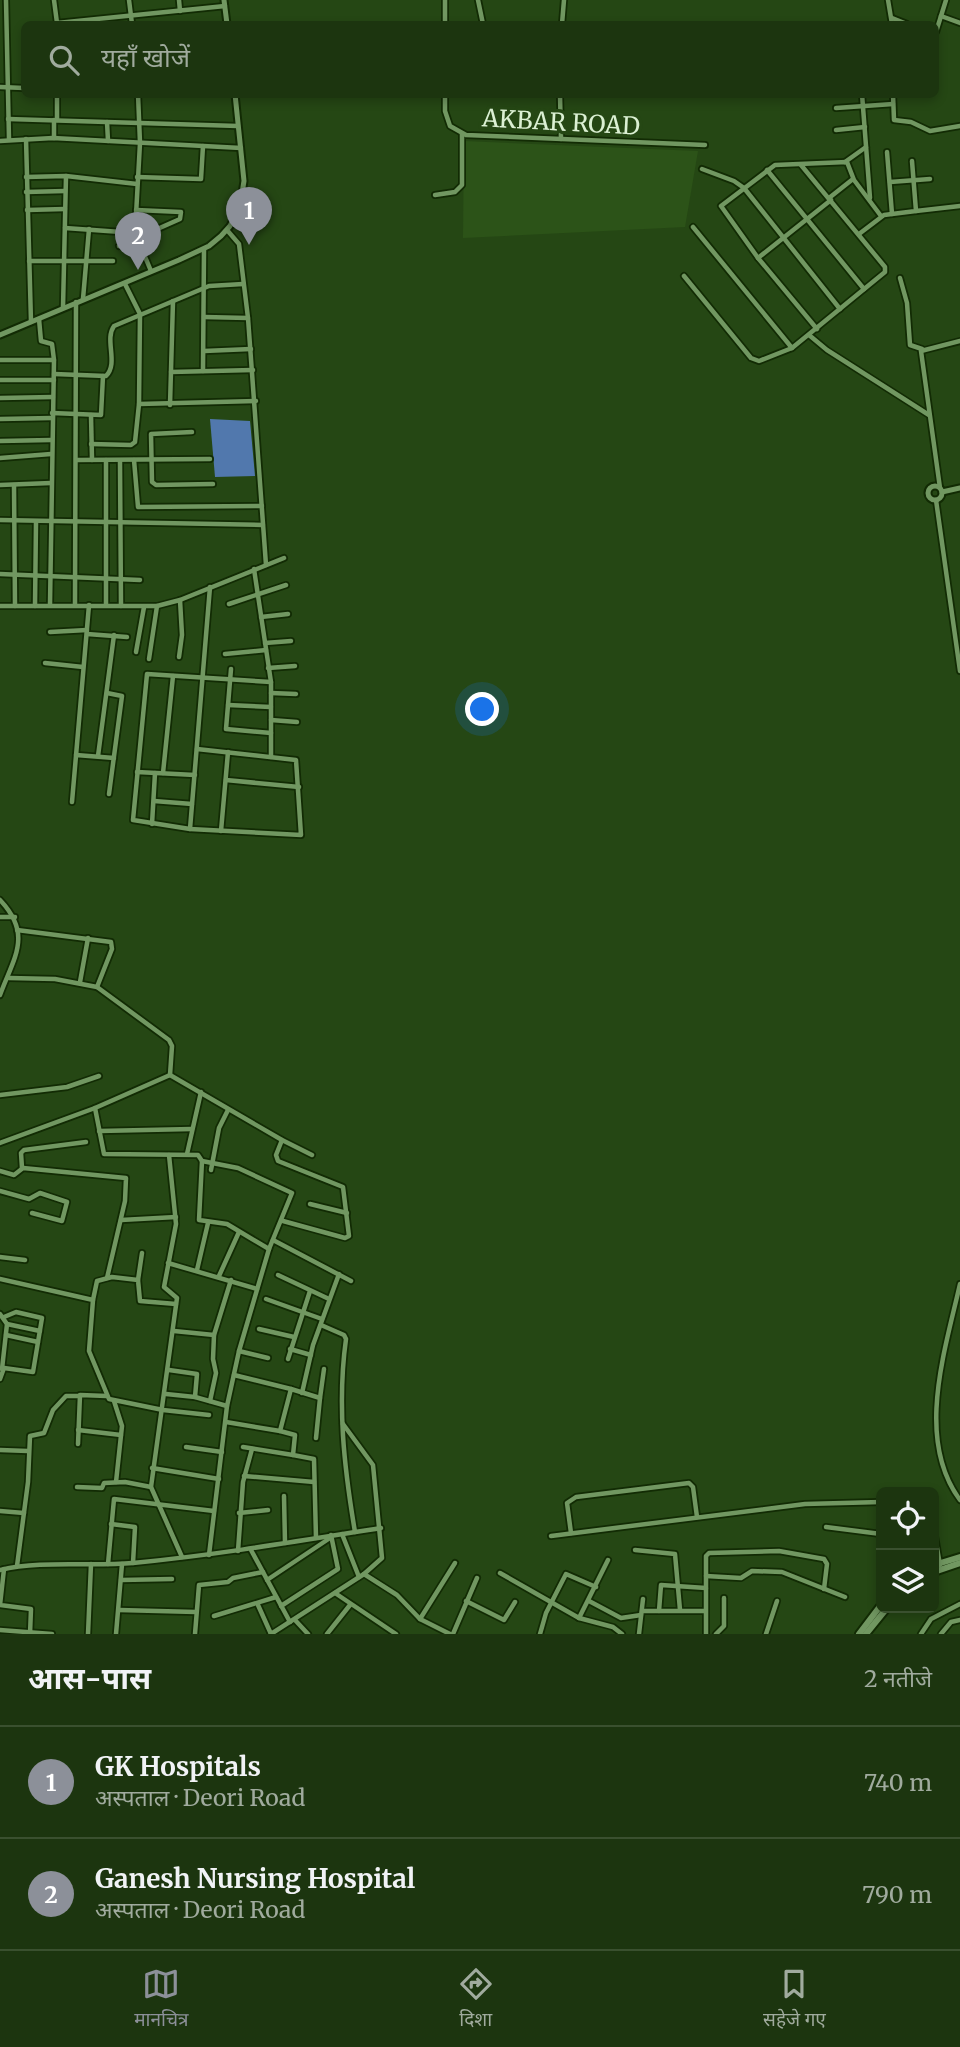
<!DOCTYPE html>
<html lang="hi">
<head>
<meta charset="utf-8">
<style>
	body { margin:0; font-family:Merriweather,"Noto Sans Devanagari",serif; background:#29401d; color:#f1f3f6 }
	.controls { position:absolute; right:21px; bottom:21px; display:grid; overflow:hidden; border-radius:10px; box-shadow:0 4px 10px #0003 }
	.controls button { width:63px; height:63px; display:grid; place-items:center; padding:0; border:0; border-bottom:2px solid #3a502f; background:#1c350f; color:#f1f3f6; font:35px sans-serif }
	.you { position:absolute; left:483px; top:710px; width:24px; height:24px; margin:-18px; border:5px solid #fff; border-radius:50%; background:#1a73e8; box-shadow:0 0 0 10px #1a73e833 }
	.badge { display:grid; place-items:center; width:46px; height:46px; border-radius:50%; background:#8c9099; color:#fff; font-size:23px; font-weight:700 }
	.pin { position:absolute; translate:-50% -58px; filter:drop-shadow(0 2px 4px #0008) }
	.pin::after { content:''; position:absolute; top:37px; width:24px; height:21px; background:inherit; clip-path:polygon(0 0,100% 0,50% 100%) }
	.list { margin:0; padding:0; list-style:none }
	h2 { display:flex; justify-content:space-between; align-items:center; height:91px; margin:0; padding:0 28px; font-size:30px }
	h2 small { font-size:23px; font-weight:400; color:#a0ab9e }
	.list li { display:grid; grid-template-columns:46px 1fr auto; gap:21px; align-items:center; box-sizing:border-box; height:112px; padding:0 28px; border-top:2px solid #3a502f }
	.list b { display:block; font-size:26px; white-space:nowrap }
	.list p { margin:0; font-size:23px; white-space:nowrap; color:#a0ab9e }
	.list em { font-size:23px; font-style:normal; color:#a0ab9e }
	.icon { flex:none; width:38px; height:38px; fill:none; stroke:currentColor; stroke-width:2; stroke-linecap:round; stroke-linejoin:round }
	.map { position:relative; flex:none; width:960px; height:1634px; overflow:hidden }
	.search { position:absolute; background:#1c350f; box-shadow:0 4px 10px #0003; left:21px; right:21px; top:21px; height:77px; display:flex; align-items:center; gap:18px; box-sizing:border-box; padding:0 24px; border-radius:10px; color:#a0ab9e; font-size:26px }
	.sheet { height:315px; background:#1c350f }
	nav { display:flex; justify-content:space-around; align-items:center; box-sizing:border-box; height:98px; border-top:2px solid #3a502f; background:#1c350f; font-size:19px; color:#a0ab9e }
	nav a { display:grid; justify-items:center; gap:4px }
	nav .on { color:#8c9099 }
	.map>svg:first-child { display:block }
	.built { fill:#2c5318 }
	.water { fill:#5178ad }
	.lines { fill:none; stroke-linecap:round; stroke-linejoin:round }
	.minor-casing { stroke:#122b04; stroke-width:8 }
	.tertiary-casing { stroke:#122b04; stroke-width:9 }
	.secondary-casing { stroke:#122b04; stroke-width:10 }
	.minor { stroke:#719761; stroke-width:4.5 }
	.tertiary { stroke:#719761; stroke-width:5 }
	.secondary { stroke:#719761; stroke-width:6 }
	.labels { text-anchor:middle; dominant-baseline:central; stroke-width:7; stroke-linejoin:round; paint-order:stroke }
	.street-label { font-size:24px; fill:#dbf0d3; stroke:#254714 }
</style>
</head>
<body>
<div class="map">
<svg width="960" height="1634" viewBox="0 0 960 1634">
	<rect width="100%" height="100%" fill="#254714"/>
	<!-- built -->
	<path class="built" d="M464 141 698 151 685 227 463 238Z"/>
	<!-- water -->
	<path class="water" d="M210 419 250 421 255 476 215 477Z"/>
	<g class="lines">
		<!-- minor casing -->
		<g class="minor-casing">
			<g id="minor">
				<path d="M6 0 9 139"/>
				<path d="M54 0 57 23"/>
				<path d="M129 0 132 24"/>
				<path d="M179 0 180 11"/>
				<path d="M478 0 483 24"/>
				<path d="M888 0 892 24"/>
				<path d="M941 16 960 23"/>
				<path d="M892 18 907 24"/>
				<path d="M57 23 225 6"/>
				<path d="M445 24V0"/>
				<path d="M562 24 564 0"/>
				<path d="M936 32 946 0"/>
				<path d="M0 87 24 88"/>
				<path d="M138 94 140 143 135 233 151 271"/>
				<path d="M445 94V111L450 126 466 135 705 145"/>
				<path d="M560 94 561 139"/>
				<path d="M862 94 870 198"/>
				<path d="M893 94 894 120 911 122 930 131 960 126"/>
				<path d="M836 108 893 104"/>
				<path d="M8 119 238 126"/>
				<path d="M54 120V138"/>
				<path d="M57 120V94"/>
				<path d="M107 122 108 141"/>
				<path d="M836 130 865 127"/>
				<path d="M26 139 31 322"/>
				<path d="M0 141 53 138 241 148"/>
				<path d="M887 152 892 214"/>
				<path d="M845 162 866 147"/>
				<path d="M702 169 734 181 744 188 840 309"/>
				<path d="M767 170 864 289"/>
				<path d="M26 177 66 176 137 184"/>
				<path d="M137 177 201 179 203 146"/>
				<path d="M890 182 930 179"/>
				<path d="M26 192 65 191"/>
				<path d="M435 195 455 192 462 185V134"/>
				<path d="M829 198 853 179"/>
				<path d="M27 210 65 209"/>
				<path d="M916 211 960 206"/>
				<path d="M693 227 792 348"/>
				<path d="M65 228 135 233"/>
				<path d="M227 230 239 244 248 318 266 565"/>
				<path d="M859 234 884 215 916 211 912 161"/>
				<path d="M119 246 180 219 181 212 136 210"/>
				<path d="M758 258 831 200"/>
				<path d="M29 261H113"/>
				<path d="M684 276 751 358 759 361 792 348 885 272V267L801 165"/>
				<path d="M900 278 907 303 910 345 922 349"/>
				<path d="M83 299 89 229"/>
				<path d="M63 308 66 176"/>
				<path d="M204 317 248 318"/>
				<path d="M817 329 758 258 721 206 775 165 847 162 854 180 881 216"/>
				<path d="M809 335 827 350 929 415"/>
				<path d="M204 351 251 349"/>
				<path d="M0 360H54L52 344 41 341 39 319"/>
				<path d="M203 371 204 249"/>
				<path d="M171 372 253 370"/>
				<path d="M54 374 106 376C119 363 104 340 114 326L209 286 243 284"/>
				<path d="M0 380H54"/>
				<path d="M0 398 53 397"/>
				<path d="M139 404 256 401"/>
				<path d="M170 405 173 301"/>
				<path d="M52 413 101 415 103 376"/>
				<path d="M91 415 92 460"/>
				<path d="M0 419 52 418"/>
				<path d="M192 432 151 434 152 482 156 485 213 484"/>
				<path d="M0 441 51 440"/>
				<path d="M91 444 131 445 135 442 139 404 140 314 125 284"/>
				<path d="M0 458 51 454"/>
				<path d="M77 460 210 459"/>
				<path d="M134 460 138 507 262 506"/>
				<path d="M120 461 121 606"/>
				<path d="M0 485 51 483"/>
				<path d="M14 485 15 606"/>
				<path d="M940 488 921 351 960 341"/>
				<path d="M936 500 960 671"/>
				<path d="M0 520 263 525"/>
				<path d="M254 569 271 682V757"/>
				<path d="M0 574 140 580"/>
				<path d="M229 604 286 585"/>
				<path d="M50 605 54 360"/>
				<path d="M75 605 76 302"/>
				<path d="M106 605V460"/>
				<path d="M0 606H157L180 600 284 558"/>
				<path d="M35 606 36 522"/>
				<path d="M261 617 288 614"/>
				<path d="M50 632 87 630"/>
				<path d="M87 634 127 637"/>
				<path d="M265 643 291 641"/>
				<path d="M136 652 144 607"/>
				<path d="M225 654 266 650"/>
				<path d="M179 657 182 635 180 600"/>
				<path d="M149 659 157 606"/>
				<path d="M45 663 83 667"/>
				<path d="M268 668 295 666"/>
				<path d="M231 669 226 729 271 733"/>
				<path d="M107 693 122 696 109 794"/>
				<path d="M271 693 296 694"/>
				<path d="M228 705 271 707"/>
				<path d="M271 720 297 722"/>
				<path d="M197 749 296 760 301 835 190 829 133 820 147 674 271 682"/>
				<path d="M76 755 114 758"/>
				<path d="M98 756 114 635"/>
				<path d="M137 772 195 775"/>
				<path d="M163 773 173 676"/>
				<path d="M226 780 299 787"/>
				<path d="M154 801 192 804"/>
				<path d="M72 802 89 605"/>
				<path d="M152 824 155 773"/>
				<path d="M190 829 210 587"/>
				<path d="M221 831 228 752"/>
				<path d="M0 900C33 935 14 957 0 995"/>
				<path d="M0 917H15"/>
				<path d="M17 930 111 942 112 949 97 987"/>
				<path d="M9 978 55 979 97 987 169 1040 172 1046 170 1075"/>
				<path d="M80 982 88 938"/>
				<path d="M0 1095 67 1087 99 1076"/>
				<path d="M95 1108 104 1154 198 1155 202 1161 238 1168 292 1193 269 1249 239 1351 227 1406 209 1555"/>
				<path d="M99 1131 192 1129"/>
				<path d="M282 1140 276 1155 278 1161 343 1187 349 1236 345 1238 283 1221"/>
				<path d="M0 1143 95 1108 170 1075 282 1140 312 1155"/>
				<path d="M187 1154 201 1092"/>
				<path d="M169 1155 176 1224 164 1287 177 1298 151 1487 182 1557"/>
				<path d="M202 1161 199 1220 227 1224 269 1249"/>
				<path d="M22 1168 21 1153 24 1150 86 1142"/>
				<path d="M211 1170 219 1128 228 1110"/>
				<path d="M0 1171 14 1175 23 1168 126 1178 125 1201 107 1278"/>
				<path d="M0 1191 29 1199 40 1193 67 1202 62 1221 32 1213"/>
				<path d="M310 1204 347 1213"/>
				<path d="M121 1220 176 1217"/>
				<path d="M273 1240 351 1281"/>
				<path d="M0 1257 25 1260"/>
				<path d="M168 1263 257 1289"/>
				<path d="M197 1270 208 1223"/>
				<path d="M278 1275 329 1299"/>
				<path d="M219 1276 239 1232"/>
				<path d="M0 1279 93 1300 89 1351 109 1399 163 1410 209 1415"/>
				<path d="M138 1280 142 1253"/>
				<path d="M960 1284C945 1351 915 1439 960 1500"/>
				<path d="M266 1299 322 1319"/>
				<path d="M93 1300 97 1281 112 1277 138 1280 140 1301 176 1304"/>
				<path d="M0 1314 7 1324 2 1369"/>
				<path d="M7 1324 40 1331"/>
				<path d="M321 1325 344 1335 346 1339C337 1404 344 1467 355 1532"/>
				<path d="M259 1329 294 1337"/>
				<path d="M174 1331 214 1335"/>
				<path d="M6 1335 38 1342"/>
				<path d="M290 1349 311 1355"/>
				<path d="M239 1351 268 1358"/>
				<path d="M288 1359 310 1291"/>
				<path d="M169 1370 197 1374 195 1397"/>
				<path d="M234 1375 291 1389"/>
				<path d="M0 1379 4 1368 33 1372 42 1318 16 1312 4 1317"/>
				<path d="M302 1393 313 1345 339 1274"/>
				<path d="M166 1394 195 1397 227 1406"/>
				<path d="M320 1398 324 1369"/>
				<path d="M114 1401 122 1426 116 1482"/>
				<path d="M210 1401 216 1373 213 1359 214 1335 231 1280"/>
				<path d="M226 1422 280 1431"/>
				<path d="M78 1430 121 1435"/>
				<path d="M316 1438 320 1398 291 1389 280 1431 295 1435 293 1455 314 1459 316 1538"/>
				<path d="M78 1444 80 1395 107 1396"/>
				<path d="M186 1447 222 1452"/>
				<path d="M243 1447 293 1455"/>
				<path d="M0 1450 28 1451"/>
				<path d="M152 1468 219 1479"/>
				<path d="M244 1476 314 1482"/>
				<path d="M77 1487 102 1488 104 1483 125 1482 151 1487"/>
				<path d="M284 1496 285 1543"/>
				<path d="M0 1511 24 1513"/>
				<path d="M239 1513 268 1510"/>
				<path d="M111 1524 135 1527 133 1563"/>
				<path d="M826 1527 881 1534"/>
				<path d="M934 1531 940 1565"/>
				<path d="M571 1533 567 1503 576 1497 689 1483 693 1487 697 1517"/>
				<path d="M342 1534 359 1577"/>
				<path d="M551 1536 805 1504 881 1502"/>
				<path d="M251 1550 290 1622"/>
				<path d="M635 1550 675 1554 680 1610"/>
				<path d="M238 1551 243 1482 252 1449"/>
				<path d="M108 1564 114 1499 214 1511"/>
				<path d="M17 1566 28 1482 30 1436 44 1433 53 1410 66 1396H79"/>
				<path d="M4 1569 0 1605 31 1609 30 1634"/>
				<path d="M0 1570C43 1560 89 1567 133 1563 216 1555 299 1541 381 1528"/>
				<path d="M500 1573 579 1618 608 1560"/>
				<path d="M364 1574 397 1595 420 1619 450 1634"/>
				<path d="M706 1576 741 1578 752 1571 782 1572 845 1597"/>
				<path d="M121 1580 172 1579"/>
				<path d="M267 1580 330 1538"/>
				<path d="M335 1593 396 1634"/>
				<path d="M466 1601 504 1620 515 1602"/>
				<path d="M589 1601 621 1618 641 1615"/>
				<path d="M258 1605 271 1634"/>
				<path d="M281 1606 338 1569 331 1535"/>
				<path d="M119 1610 196 1612"/>
				<path d="M642 1611H659L661 1585 706 1588"/>
				<path d="M659 1611H705"/>
				<path d="M214 1616 276 1597"/>
				<path d="M579 1618 613 1627 622 1634"/>
				<path d="M420 1619 455 1563"/>
				<path d="M295 1620 308 1634"/>
				<path d="M0 1630 52 1634"/>
				<path d="M88 1634 91 1564"/>
				<path d="M116 1634 122 1564"/>
				<path d="M195 1634 199 1585 228 1582 233 1578 263 1572"/>
				<path d="M271 1634 364 1574 382 1558 373 1465 343 1424"/>
				<path d="M327 1634 350 1605"/>
				<path d="M453 1634 477 1578"/>
				<path d="M540 1634 546 1613 566 1574 596 1587"/>
				<path d="M639 1634 643 1599"/>
				<path d="M706 1634V1556L709 1553 779 1551 824 1559 827 1564 824 1589"/>
				<path d="M716 1634 724 1626V1598"/>
				<path d="M766 1634 777 1601"/>
				<path d="M921 1634 931 1619 960 1604"/>
				<path d="M941 1634 951 1622 960 1620"/>
			</g>
		</g>
		<!-- tertiary casing -->
		<g class="tertiary-casing">
			<g id="tertiary">
				<path d="M224 0 227 24"/>
				<path d="M0 335 179 260 209 246 221 236 230 226 240 206 244 181 235 94"/>
				<circle cx="935" cy="493" r="7"/>
				<path d="M942 492 960 488"/>
			</g>
		</g>
		<!-- secondary casing -->
		<g class="secondary-casing">
			<g id="secondary">
				<path d="M934 1565 960 1557"/>
				<path d="M934 1572 960 1563"/>
				<path d="M859 1634 881 1605"/>
				<path d="M866 1634 887 1608"/>
			</g>
		</g>
		<!-- minor -->
		<use href="#minor" class="minor"/>
		<!-- tertiary -->
		<use href="#tertiary" class="tertiary"/>
		<!-- secondary -->
		<use href="#secondary" class="secondary"/>
	</g>
	<g class="labels">
		<!-- street labels -->
		<g class="street-label">
			<text transform="translate(561 122) rotate(3)">AKBAR ROAD</text>
		</g>
	</g>
</svg>
<div class="controls">
<button><svg class="icon" aria-label="locate" viewBox="0 0 24 24"><circle cx="12" cy="12" r="6"/><path d="M12 2v4M12 18v4M2 12h4M18 12h4"/></svg></button>
<button><svg class="icon" aria-label="layers" viewBox="0 0 24 24"><path d="M12 4l9 5-9 5-9-5zM3 14l9 5 9-5"/></svg></button>
</div>
<div class="you"></div>
<div class="pin badge" style="left:249px;top:245px">1</div>
<div class="pin badge" style="left:138px;top:270px">2</div>
<div class="search"><svg class="icon" aria-label="search" viewBox="0 0 24 24"><circle cx="10" cy="10" r="6"/><path d="M15 15l6 6"/></svg>यहाँ खोजें</div>
</div>
<section class="sheet">
<h2>आस-पास<small>2 नतीजे</small></h2>
<ul class="list">
<li><span class="badge">1</span><div><b>GK Hospitals</b><p>अस्पताल · Deori Road</p></div><em>740 m</em></li>
<li><span class="badge">2</span><div><b>Ganesh Nursing Hospital</b><p>अस्पताल · Deori Road</p></div><em>790 m</em></li>
</ul>
</section>
<nav>
<a class="on"><svg class="icon" aria-label="map" viewBox="0 0 24 24"><path d="M3 6l6-2 6 2 6-2v14l-6 2-6-2-6 2zM9 4v14M15 6v14"/></svg>मानचित्र</a>
<a><svg class="icon" aria-label="directions" viewBox="0 0 24 24"><path d="M12 3l9 9-9 9-9-9zM9 14v-3h6M13 9l2 2-2 2"/></svg>दिशा</a>
<a><svg class="icon" aria-label="saved" viewBox="0 0 24 24"><path d="M7 4h10v16l-5-4-5 4z"/></svg>सहेजे गए</a>
</nav>
</body>
</html>
